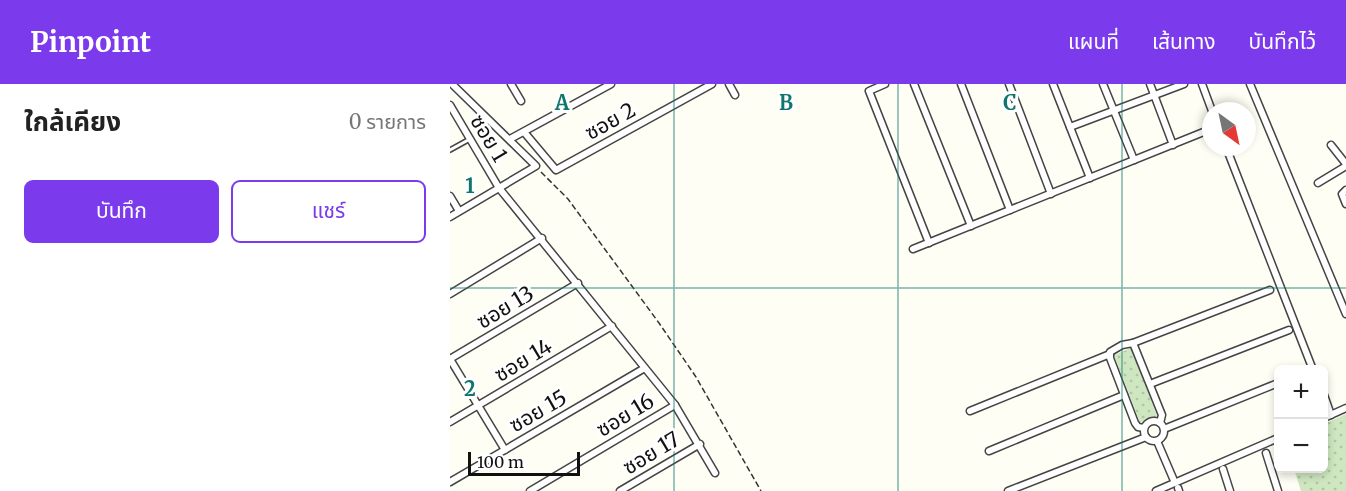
<!DOCTYPE html>
<html lang="th">
<head>
<meta charset="utf-8">
<style>
	body { margin:0; font-family:Merriweather,"Noto Sans Thai",serif; background:#f2f2f2; color:#222 }
	.controls { position:absolute; right:18px; bottom:18px; display:grid; overflow:hidden; border-radius:9px; box-shadow:0 3px 9px #0003 }
	.controls button { width:54px; height:54px; display:grid; place-items:center; padding:0; border:0; border-bottom:2px solid #e0e0e0; background:#fff; color:#222; font:30px sans-serif }
	.compass { position:absolute; left:752px; top:18px; width:54px; height:54px; border-radius:50%; background:#fff; box-shadow:0 3px 9px #0003; rotate:147deg }
	.scale { position:absolute; left:18px; bottom:15px; width:112px; box-sizing:border-box; padding-left:6px; border:3px solid #111; border-top:0; font-size:16px; line-height:21px; white-space:nowrap; color:#111; -webkit-text-stroke:4px #fff; paint-order:stroke }
	.list { margin:0; padding:0; list-style:none }
	h2 { display:flex; justify-content:space-between; align-items:center; height:78px; margin:0; padding:0 24px; font-size:26px }
	h2 small { font-size:20px; font-weight:400; color:#767676 }
	.actions { display:flex; gap:12px; padding:18px 24px }
	.actions a { flex:1; padding:14px 0; border:2px solid #7c3aed; border-radius:9px; text-align:center; font-size:21px; color:#7c3aed }
	.actions .main { background:#7c3aed; color:#fff }
	.map { position:relative; flex:none; width:896px; height:407px; overflow:hidden }
	header { display:flex; align-items:center; gap:36px; box-sizing:border-box; height:84px; padding:0 30px; background:#7c3aed; color:#fff }
	header strong { font-size:28px }
	nav { display:flex; gap:33px; margin-inline-start:auto; font-size:21px }
	main { display:flex }
	aside { flex:1; background:#fff }
	.map>svg:first-child { display:block }
	.green { fill:url(#green-dots) }
	.lines { fill:none; stroke-linecap:round; stroke-linejoin:round }
	.service-casing { stroke:#444; stroke-width:6 }
	.minor-casing { stroke:#444; stroke-width:9 }
	.path { stroke:#333; stroke-width:1.5; stroke-dasharray:6 3; stroke-linecap:butt }
	.service { stroke:#fff; stroke-width:3 }
	.minor { stroke:#fff; stroke-width:6 }
	.grid { fill:none; stroke:#0f766e; stroke-width:1.5; stroke-opacity:0.55 }
	.labels { text-anchor:middle; dominant-baseline:central; stroke-width:6; stroke-linejoin:round; paint-order:stroke }
	.street-label { font-size:21px; fill:#111; stroke:#fff }
	.grid-label { font-size:20px; text-anchor:middle; font-weight:bold; fill:#0f766e; stroke:#fff; stroke-width:6; stroke-linejoin:round; paint-order:stroke }
</style>
</head>
<body>
<header>
<strong>Pinpoint</strong>
<nav><a>แผนที่</a><a>เส้นทาง</a><a>บันทึกไว้</a></nav>
</header>
<main>
<aside>
<h2>ใกล้เคียง<small>0 รายการ</small></h2>
<ul class="list">
</ul>
<div class="actions"><a class="main">บันทึก</a><a>แชร์</a></div>
</aside>
<div class="map">
<svg width="896" height="407" viewBox="0 0 896 407">
	<defs>
		<pattern id="green-dots" width="8" height="8" patternUnits="userSpaceOnUse" patternTransform="scale(1.5)"><rect width="8" height="8" fill="#cee7c0"/><path d="M2 2h.1M6 6h.1" fill="none" stroke="#b0c5a4" stroke-width="1.8" stroke-linecap="round"/></pattern>
	</defs>
	<rect width="100%" height="100%" fill="#fefef5"/>
	<!-- green -->
	<g class="green">
		<path d="M681 264 707 332 690 339 664 271Z"/>
		<path d="M896 330V407H851L844 385 874 384V340Z"/>
	</g>
	<g class="lines">
		<!-- service casing -->
		<g class="service-casing">
			<path id="service" d="M0 66 20 55"/>
		</g>
		<!-- minor casing -->
		<g class="minor-casing">
			<g id="minor">
				<path d="M61 0 71 17"/>
				<path d="M279 0 285 11"/>
				<path d="M435 0 419 7 479 159"/>
				<path d="M464 0 521 142"/>
				<path d="M511 0 560 126"/>
				<path d="M559 0 601 110"/>
				<path d="M603 0 640 94"/>
				<path d="M653 0 684 76"/>
				<path d="M700 0 723 61"/>
				<path d="M752 0 762 27"/>
				<path d="M800 0 896 230"/>
				<path d="M0 21 49 104 225 321 265 389"/>
				<path d="M620 43 734 0"/>
				<path d="M74 48 106 86 262 0"/>
				<path d="M60 55 161 0"/>
				<path d="M881 61 896 80"/>
				<path d="M776 63 863 286"/>
				<path d="M868 99 896 82"/>
				<path d="M896 106 892 110 896 120"/>
				<path d="M0 112 9 127"/>
				<path d="M0 133 86 82 2 0"/>
				<path d="M463 165 761 45"/>
				<path d="M0 210 92 154"/>
				<path d="M683 259 712 331 710 339"/>
				<path d="M0 275 128 199"/>
				<path d="M0 275 55 366"/>
				<path d="M700 300 839 246"/>
				<path d="M874 311 881 331"/>
				<path d="M520 327 660 270"/>
				<path d="M874 334 896 324"/>
				<circle cx="704" cy="347" r="10"/>
				<path d="M0 338 162 242"/>
				<path d="M694 344 688 343 685 339 660 274V268L672 261 683 259 820 206"/>
				<path d="M714 345 828 299"/>
				<path d="M707 357 725 399"/>
				<path d="M539 367 674 311"/>
				<path d="M816 369 828 407"/>
				<path d="M773 385 780 407"/>
				<path d="M0 398 193 285"/>
				<path d="M728 404 729 407"/>
				<path d="M80 407 225 321"/>
				<path d="M170 407 250 360"/>
				<path d="M558 407 696 353"/>
				<path d="M706 407 828 354"/>
			</g>
		</g>
		<!-- path -->
		<path class="path" d="M91 88 118 115 209 239 246 293 311 407"/>
		<!-- service -->
		<use href="#service" class="service"/>
		<!-- minor -->
		<use href="#minor" class="minor"/>
	</g>
	<!-- grid -->
	<path class="grid" d="M224 0V407M448 0V407M672 0V407M0 204H896"/>
	<g class="labels">
		<!-- street labels -->
		<g class="street-label">
			<text transform="translate(160 37) rotate(-29)">ซอย 2</text>
			<text transform="translate(39 54) rotate(59)">ซอย 1</text>
			<text transform="translate(55 223) rotate(-31)">ซอย 13</text>
			<text transform="translate(73 276) rotate(-31)">ซอย 14</text>
			<text transform="translate(88 327) rotate(-30)">ซอย 15</text>
			<text transform="translate(175 331) rotate(-31)">ซอย 16</text>
			<text transform="translate(201 369) rotate(-31)">ซอย 17</text>
		</g>
	</g>
	<g class="grid-label">
		<text x="112" y="26">A</text>
		<text x="336" y="26">B</text>
		<text x="560" y="26">C</text>
		<text x="20" y="109">1</text>
		<text x="20" y="312">2</text>
	</g>
</svg>
<div class="controls">
<button>+</button>
<button>−</button>
</div>
<svg class="compass" viewBox="-18 -18 36 36"><path d="M0-13l5 13h-10z" fill="#e53935"/><path d="M0 13l5-13h-10z" fill="#767676"/></svg>
<div class="scale">100 m</div>
</div>
</main>
</body>
</html>
